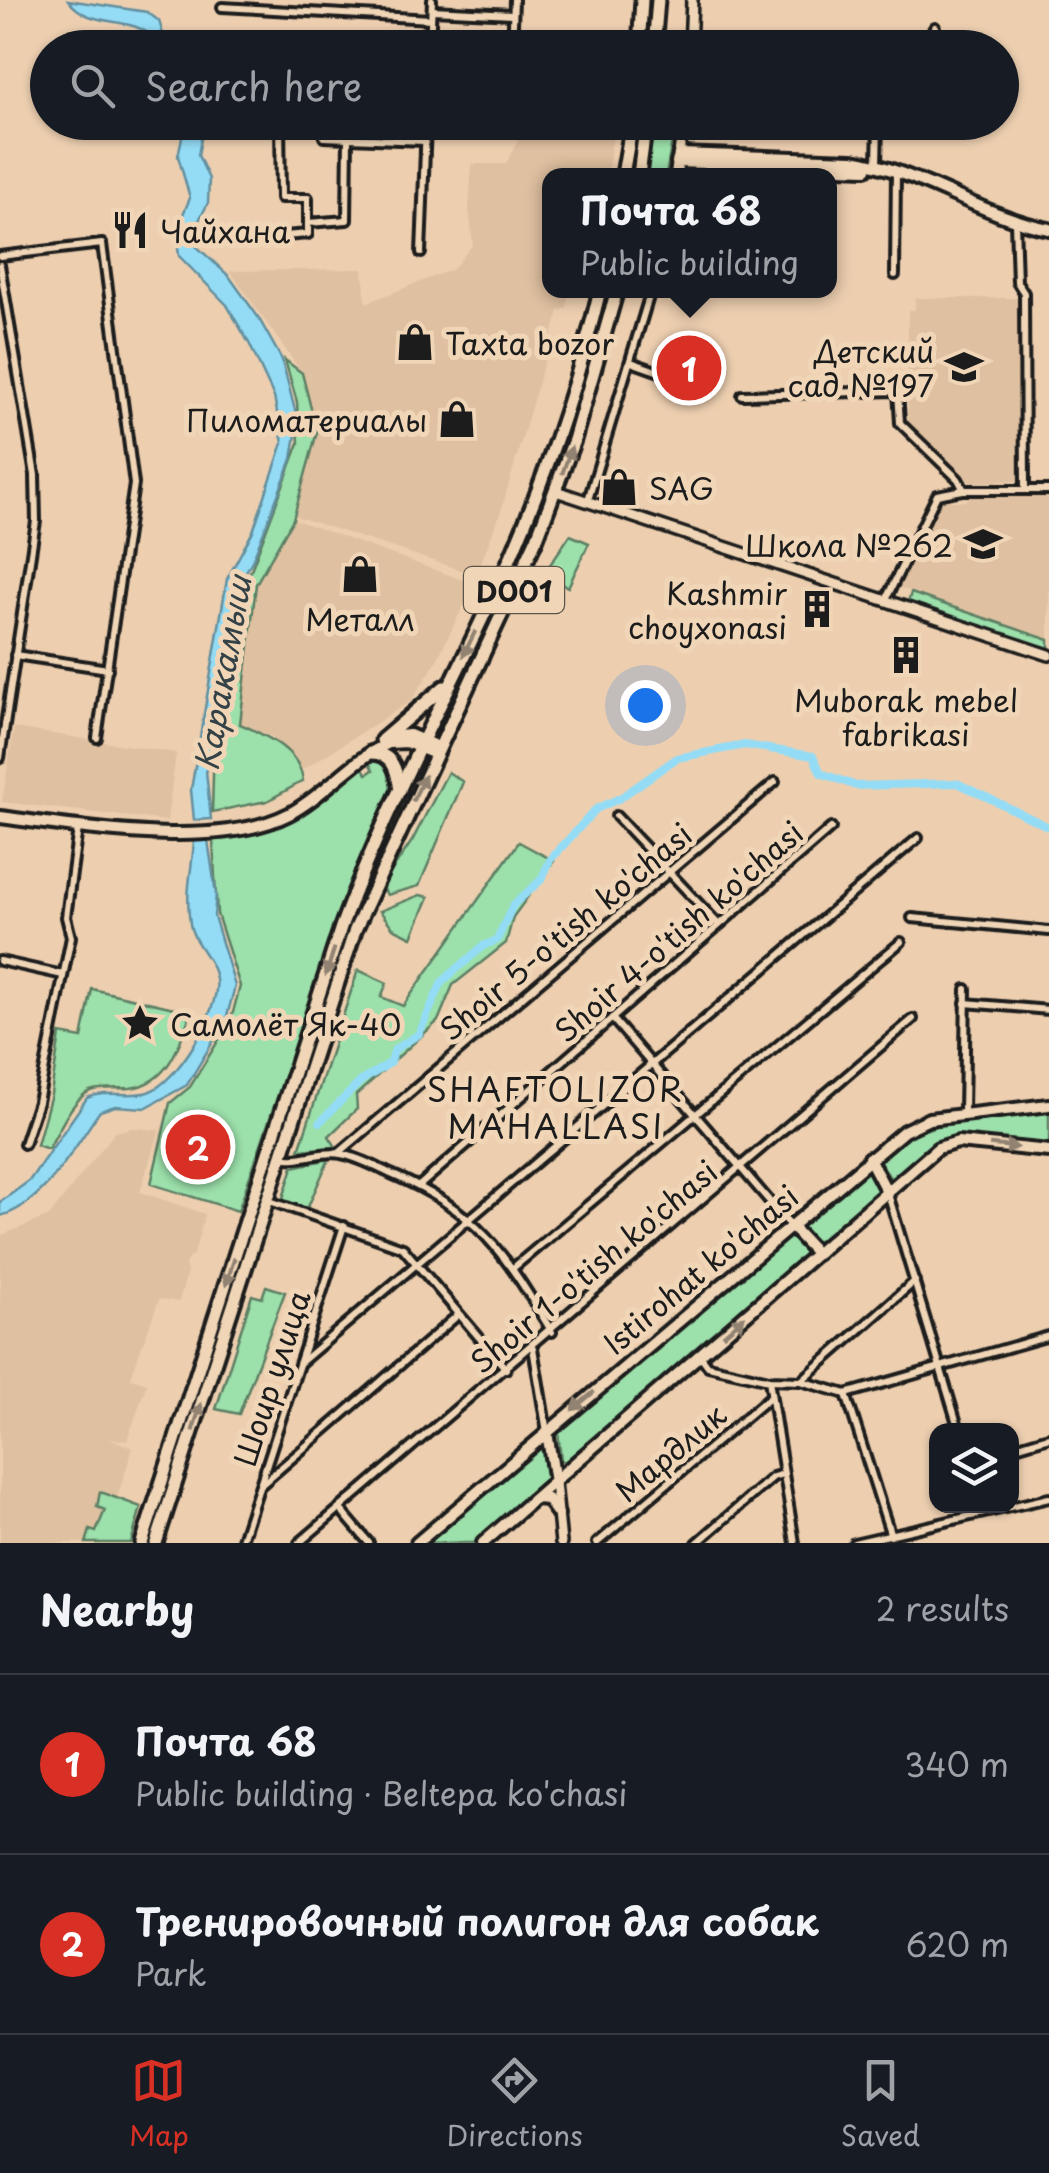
<!DOCTYPE html>
<html lang="en">
<head>
<meta charset="utf-8">
<style>
	body { margin:0; font-family:"Playpen Sans",sans-serif; background:#20242c; color:#f1f3f6 }
	.controls { position:absolute; right:30px; bottom:30px; display:grid; overflow:hidden; border-radius:20px; box-shadow:0 2px 8px #0004 }
	.controls button { width:90px; height:90px; display:grid; place-items:center; padding:0; border:0; border-bottom:2px solid #363941; background:#171b24; color:#f1f3f6; font:50px sans-serif }
	.you { position:absolute; left:645px; top:705px; width:35px; height:35px; margin:-25px; border:8px solid #fff; border-radius:50%; background:#1a73e8; box-shadow:0 0 0 15px #1a73e833 }
	.badge { display:grid; place-items:center; width:65px; height:65px; border-radius:50%; background:#d93025; color:#fff; font-size:32px; font-weight:700 }
	.pin { position:absolute; translate:-50% -50%; border:5px solid #fff; box-shadow:0 2px 10px #0006 }
	.popup { position:absolute; left:542px; top:168px; width:295px; height:130px; box-sizing:border-box; display:grid; place-content:center; border-radius:20px; background:#171b24; filter:drop-shadow(0 2px 8px #0005); font-size:32px; white-space:nowrap; color:#9ea1a6 }
	.popup b { font-size:38px; color:#f1f3f6 }
	.popup::after { content:''; position:absolute; left:50%; top:100%; margin-left:-20px; border:20px solid transparent; border-top-color:#171b24 }
	.list { margin:0; padding:0; list-style:none }
	h2 { display:flex; justify-content:space-between; align-items:center; height:130px; margin:0; padding:0 40px; font-size:42px }
	h2 small { font-size:32px; font-weight:400; color:#9ea1a6 }
	.list li { display:grid; grid-template-columns:65px 1fr auto; gap:30px; align-items:center; box-sizing:border-box; height:180px; padding:0 40px; border-top:2px solid #363941 }
	.list b { display:block; font-size:38px; white-space:nowrap }
	.list p { margin:0; font-size:32px; white-space:nowrap; color:#9ea1a6 }
	.list em { font-size:32px; font-style:normal; color:#9ea1a6 }
	.icon { flex:none; width:55px; height:55px; fill:none; stroke:currentColor; stroke-width:2; stroke-linecap:round; stroke-linejoin:round }
	.map { position:relative; flex:none; width:1049px; height:1543px; overflow:hidden }
	.search { position:absolute; background:#171b24; box-shadow:0 2px 8px #0004; left:30px; right:30px; top:30px; height:110px; display:flex; align-items:center; gap:25px; box-sizing:border-box; padding:0 35px; border-radius:55px; color:#9ea1a6; font-size:38px }
	.sheet { height:490px; background:#171b24 }
	nav { display:flex; justify-content:space-around; align-items:center; box-sizing:border-box; height:140px; border-top:2px solid #363941; background:#171b24; font-size:28px; color:#9ea1a6 }
	nav a { display:grid; justify-items:center; gap:5px }
	nav .on { color:#d93025 }
	.map>svg:first-child { display:block }
	.built { fill:#dfc0a0 }
	.green { fill:#9ce0ab; stroke:#5c7e64; stroke-width:2.5 }
	.water { fill:#94dcf5; stroke:#648f9e; stroke-width:2.5 }
	.lines { fill:none; stroke-linecap:round; stroke-linejoin:round }
	.canal { stroke:#94dcf5; stroke-width:8 }
	.minor-casing { stroke:#1c1c1c; stroke-width:14 }
	.tertiary-casing { stroke:#1c1c1c; stroke-width:16 }
	.secondary-casing { stroke:#1c1c1c; stroke-width:18 }
	.trunk-casing { stroke:#1c1c1c; stroke-width:19 }
	.minor { stroke:#f0d6b7; stroke-width:6 }
	.tertiary { stroke:#f0d6b7; stroke-width:9 }
	.secondary { stroke:#f0d6b7; stroke-width:10 }
	.trunk { stroke:#f0d6b7; stroke-width:11 }
	.oneway { fill:#918271 }
	.labels { text-anchor:middle; dominant-baseline:central; stroke-width:10; stroke-linejoin:round; paint-order:stroke }
	.shield { fill:#f0d6b7; stroke:#5c544a; stroke-width:2.5 }
	.shield-label { font-size:28px; font-weight:bold; fill:#1c1c1c }
	.poi-label { font-size:30px; fill:#1c1c1c; stroke:#f0d6b7; text-anchor:start }
	.street-label { font-size:30px; fill:#1c1c1c; stroke:#f0d6b7 }
	.water-label { font-size:32px; font-style:italic; fill:#344247; stroke:#f0d6b7 }
	.neighbourhood-label { font-size:32px; letter-spacing:2.5px; fill:#1c1c1c; stroke:#f0d6b7 }
</style>
</head>
<body>
<div class="map">
<svg width="1049" height="1543" viewBox="0 0 1049 1543">
	<rect width="100%" height="100%" fill="#edcfb0"/>
	<filter id="ink" filterUnits="userSpaceOnUse"><feTurbulence type="fractalNoise" baseFrequency=".01" numOctaves="2"/><feDisplacementMap in="SourceGraphic" scale="20" xChannelSelector="R" yChannelSelector="G"/><feConvolveMatrix kernelMatrix="1 2 1 2 8 2 1 2 1" color-interpolation-filters="sRGB"/></filter>
	<g filter="url(#ink)">
		<!-- built -->
		<g class="built">
			<path d="M521 134H613L607 175H549V290L568 291 567 308 559 311 501 511 476 575 292 515 317 432 302 373 230 271 363 269 366 303 453 269 473 244 469 209 472 164H506Z"/>
			<path d="M915 298H1018L1022 481 964 482 908 423V310H915Z"/>
			<path d="M972 494H1049V639L897 587 937 501H966Z"/>
			<path d="M293 519 474 584 435 664 411 701 302 770 273 737 240 724 256 584Z"/>
			<path d="M14 728 176 753 167 821 2 802Z"/>
			<path d="M133 1128 159 1130 140 1192 205 1214 194 1253 185 1263 187 1273 179 1302 159 1299 132 1374 131 1378 147 1383 127 1441 109 1438 133 1448 118 1495 100 1543H0V1236L49 1216 115 1132Z"/>
		</g>
		<!-- green -->
		<g class="green">
			<path d="M654 123H675L666 175H645Z"/>
			<path d="M607 291H611C571 448 506 594 437 740L433 738 535 514Z"/>
			<path d="M285 360 302 373 317 432 293 519 256 584 240 724C265 735 300 750 303 781L267 801 212 812 214 740 227 699 234 615 299 443 297 402Z"/>
			<path d="M570 535 589 543 568 587 543 575Z"/>
			<path d="M911 593 1049 640V650L908 602Z"/>
			<path d="M375 759 391 770 394 781 356 868 238 1211 151 1184 170 1103 190 1087 231 1020 240 986 217 914 213 840C296 834 300 813 361 766L367 774 373 770 368 761Z"/>
			<path d="M448 772 463 782 419 886 387 895 382 885 412 841Z"/>
			<path d="M519 842 554 861 513 917 506 943 453 985 438 1021 356 1095 357 1109 329 1136 336 1147 299 1150 358 970 387 983 381 997 403 1006Z"/>
			<path d="M420 895 429 897 412 937 393 928 380 911Z"/>
			<path d="M92 989 191 1012C180 1043 170 1083 130 1088 119 1089 101 1087 90 1091 71 1100 59 1132 48 1149L37 1145 51 1094 60 1034 82 1038Z"/>
			<path d="M1049 1110V1145L948 1138 891 1179 878 1160C922 1115 989 1116 1049 1110Z"/>
			<path d="M329 1159 307 1209 282 1201 293 1167Z"/>
			<path d="M868 1169 880 1192 823 1243 814 1242 799 1228Z"/>
			<path d="M788 1235 801 1242 806 1258 568 1462 561 1461 558 1431Z"/>
			<path d="M266 1286 285 1292 239 1414 216 1409 252 1295 262 1298Z"/>
			<path d="M542 1445 547 1479 544 1486 477 1543H427Z"/>
			<path d="M100 1492 141 1507 131 1543H86L90 1530 96 1532 105 1510 97 1507Z"/>
		</g>
		<!-- water -->
		<g class="water">
			<path d="M68 0 147 12 159 21 167 47H152L155 39C130 13 91 31 68 0Z"/>
			<path d="M185 123H204L198 155 209 179 208 203 195 228 196 246 229 276 258 317 282 360 298 422 292 459 253 559 236 590 223 696 206 771 211 819 194 820 191 790 227 579 253 531 283 443 274 397 249 343 227 305 179 256 176 231 190 198 178 156Z"/>
			<path d="M208 840 216 894 214 916 235 986 226 1020 187 1085 145 1108 115 1106 100 1111C75 1146 44 1205 0 1216V1202L29 1181 87 1098C108 1089 128 1098 148 1092 178 1082 221 1009 216 979 213 958 193 944 190 924 185 891 192 871 194 841Z"/>
		</g>
		<g class="lines">
			<!-- canal -->
			<path class="canal" d="M320 1122 361 1081 390 1063 395 1049 419 1034 442 982 483 946 497 940 513 905 541 880 550 860 596 809 620 798 677 758 745 745 813 756 821 773 856 786 957 783 1049 827"/>
			<!-- minor casing -->
			<g class="minor-casing">
				<g id="minor">
					<path d="M222 7 431 19"/>
					<path d="M432 10 513 14"/>
					<path d="M430 48 432 0"/>
					<path d="M512 48 514 0"/>
					<path d="M921 48 935 27"/>
					<path d="M426 123 572 128 595 122"/>
					<path d="M324 137 425 141"/>
					<path d="M877 164 878 122"/>
					<path d="M1015 221 1017 282 1024 293 1025 490"/>
					<path d="M308 223 347 220 348 138"/>
					<path d="M250 239 308 234V198H281L280 122"/>
					<path d="M421 253 426 124"/>
					<path d="M0 256 102 244 134 484 97 738"/>
					<path d="M0 265 35 475 36 521 0 758"/>
					<path d="M895 275 896 171"/>
					<path d="M631 362 699 386"/>
					<path d="M742 395 898 391 900 423 958 479 964 490H1049"/>
					<path d="M588 500 651 290"/>
					<path d="M886 599 937 495 963 490"/>
					<path d="M15 655 108 669"/>
					<path d="M616 816 719 925"/>
					<path d="M912 918 1049 931"/>
					<path d="M0 961 63 975"/>
					<path d="M965 1003 1049 1010"/>
					<path d="M612 1018 790 1225"/>
					<path d="M964 1113 966 989"/>
					<path d="M24 1144 38 1102 71 937 66 917 78 828"/>
					<path d="M339 1153 775 782"/>
					<path d="M280 1157C301 1162 321 1150 341 1154 358 1157 376 1167 391 1174 479 1211 504 1253 552 1332"/>
					<path d="M419 1186 831 828"/>
					<path d="M888 1194 959 1430"/>
					<path d="M267 1200 403 1248 506 1369"/>
					<path d="M513 1268 901 942"/>
					<path d="M533 1348 547 1432"/>
					<path d="M700 1355 708 1366 769 1380 801 1381 846 1394 1049 1336"/>
					<path d="M300 1363 918 838"/>
					<path d="M769 1380 795 1543"/>
					<path d="M801 1381 915 1281"/>
					<path d="M846 1394 891 1536"/>
					<path d="M1012 1448 1049 1437"/>
					<path d="M261 1485 458 1315"/>
					<path d="M341 1510 369 1543"/>
					<path d="M241 1543 344 1226"/>
					<path d="M299 1543 913 1019"/>
					<path d="M597 1543 771 1396"/>
					<path d="M697 1543 773 1477 783 1474"/>
					<path d="M854 1543 1049 1498"/>
				</g>
			</g>
			<!-- tertiary casing -->
			<g class="tertiary-casing">
				<g id="tertiary">
					<path d="M690 48 692 0"/>
					<path d="M679 154 683 122"/>
					<path d="M556 491 1049 655"/>
					<path d="M555 1482 561 1543"/>
				</g>
			</g>
			<!-- secondary casing -->
			<g class="secondary-casing">
				<g id="secondary">
					<path d="M677 162 866 169"/>
					<path d="M676 175 679 154 852 160C921 171 980 216 1049 229"/>
					<path d="M387 737 410 735 438 747"/>
					<path d="M0 817C78 827 218 851 289 814 325 795 351 760 389 743L406 742 435 754"/>
					<path d="M869 1158 888 1194"/>
					<path d="M790 1225 817 1254"/>
					<path d="M547 1432 555 1482"/>
					<path d="M536 1498 547 1499 558 1514"/>
					<path d="M417 1543 904 1131 929 1119 1049 1105"/>
					<path d="M483 1543 938 1148 958 1142 1049 1151"/>
				</g>
			</g>
			<!-- trunk casing -->
			<g class="trunk-casing">
				<g id="trunk">
					<path d="M639 48 642 0"/>
					<path d="M654 48 658 0"/>
					<path d="M623 175 632 122"/>
					<path d="M639 175 646 122"/>
					<path d="M382 740 444 687"/>
					<path d="M370 753C393 752 397 771 400 790"/>
					<path d="M142 1543 341 927C388 800 455 682 510 559 547 473 578 381 600 290"/>
					<path d="M156 1543 355 930 537 538 574 440 617 290"/>
				</g>
			</g>
			<!-- minor -->
			<use href="#minor" class="minor"/>
			<!-- tertiary -->
			<use href="#tertiary" class="tertiary"/>
			<!-- secondary -->
			<use href="#secondary" class="secondary"/>
			<!-- trunk -->
			<use href="#trunk" class="trunk"/>
		</g>
		<!-- one-way arrows -->
		<defs><path id="oneway-solid" d="M-6-.8H1V-3.2L6.5 0L1 3.2V.8H-6Z" transform="scale(2.5)"/></defs>
		<g class="oneway">
			<use href="#oneway-solid" transform="translate(567 460) rotate(-71)"/>
			<use href="#oneway-solid" transform="translate(469 644) rotate(116)"/>
			<use href="#oneway-solid" transform="translate(419 788) rotate(-64)"/>
			<use href="#oneway-solid" transform="translate(330 962) rotate(108)"/>
			<use href="#oneway-solid" transform="translate(1004 1146) rotate(5)"/>
			<use href="#oneway-solid" transform="translate(230 1272) rotate(108)"/>
			<use href="#oneway-solid" transform="translate(734 1326) rotate(-41)"/>
			<use href="#oneway-solid" transform="translate(583 1401) rotate(140)"/>
			<use href="#oneway-solid" transform="translate(197 1417) rotate(-72)"/>
		</g>
	</g>
	<!-- icons -->
	<defs>
		<g id="restaurant-bare" transform="scale(3)"><path d="M-5-6h1v4h1v-4h1v4h1v-4h1v5L-1.5 .5V6h-2V.5L-5-1ZM5-6V6H3V1.5H1.5Q1.5-4 5-6Z" fill="#1c1c1c" stroke="#f0d6b7" stroke-width="2.5" paint-order="stroke"/></g>
		<g id="shop-bare" transform="scale(3)"><path d="M-5-2.5h2.3a2.7 3.5 0 0 1 5.4 0H5L5.5 6h-11ZM-1.5-2.5h3a1.5 2.3 0 0 0-3 0Z" fill="#1c1c1c" stroke="#f0d6b7" stroke-width="2.5" paint-order="stroke"/></g>
		<g id="school-bare" transform="scale(3)"><path d="M0-5L7-2L0 1L-7-2ZM-4 1L0 2.5L4 1V4Q0 6-4 4Z" fill="#1c1c1c" stroke="#f0d6b7" stroke-width="2.5" paint-order="stroke"/></g>
		<g id="building-bare" transform="scale(3)"><path d="M-4-6H4V6H1V3H-1V6H-4ZM-2.5-4.3h1.7v1.8h-1.7ZM.8-4.3h1.7v1.8H.8ZM-2.5-1h1.7V.8h-1.7ZM.8-1h1.7V.8H.8Z" fill="#1c1c1c" stroke="#f0d6b7" stroke-width="2.5" paint-order="stroke"/></g>
		<g id="sight-bare" transform="scale(3)"><path d="M0-6L1.8-2.2L6-1.7L2.9 1.2L3.7 5.4L0 3.3L-3.7 5.4L-2.9 1.2L-6-1.7L-1.8-2.2Z" fill="#1c1c1c" stroke="#f0d6b7" stroke-width="2.5" paint-order="stroke"/></g>
	</defs>
	<g fill-rule="evenodd">
		<use href="#restaurant-bare" x="130" y="230"/>
		<use href="#shop-bare" x="415" y="342"/>
		<use href="#school-bare" x="964" y="367"/>
		<use href="#shop-bare" x="457" y="419"/>
		<use href="#shop-bare" x="619" y="487"/>
		<use href="#school-bare" x="983" y="544"/>
		<use href="#shop-bare" x="360" y="574"/>
		<use href="#building-bare" x="817" y="609"/>
		<use href="#building-bare" x="906" y="655"/>
		<use href="#sight-bare" x="140" y="1023"/>
	</g>
	<g class="labels">
		<!-- shield labels -->
		<rect class="shield" x="464" y="567" width="100" height="46" rx="8"/>
		<g class="shield-label">
			<text x="514" y="590">D001</text>
		</g>
		<!-- poi labels -->
		<g class="poi-label">
			<text x="160" y="230">Чайхана</text>
			<text x="445" y="342">Taxta bozor</text>
			<text x="934" y="350" text-anchor="end">Детский<tspan x="934" dy="34">сад №197</tspan></text>
			<text x="427" y="419" text-anchor="end">Пиломатериалы</text>
			<text x="649" y="487">SAG</text>
			<text x="953" y="544" text-anchor="end">Школа №262</text>
			<text x="787" y="592" text-anchor="end">Kashmir<tspan x="787" dy="34">choyxonasi</tspan></text>
			<text x="360" y="618" text-anchor="middle">Металл</text>
			<text x="906" y="699" text-anchor="middle">Muborak mebel<tspan x="906" dy="34">fabrikasi</tspan></text>
			<text x="170" y="1023">Самолёт Як-40</text>
		</g>
		<!-- street labels -->
		<g class="street-label">
			<text transform="translate(565 931) rotate(-40)">Shoir 5-o'tish ko'chasi</text>
			<text transform="translate(678 931) rotate(-41)">Shoir 4-o'tish ko'chasi</text>
			<text transform="translate(593 1266) rotate(-40)">Shoir 1-o'tish ko'chasi</text>
			<text transform="translate(700 1269) rotate(-40)">Istirohat ko'chasi</text>
			<text transform="translate(271 1378) rotate(-72)">Шоир улица</text>
			<text transform="translate(670 1452) rotate(-40)">Мардлик</text>
		</g>
		<!-- water labels -->
		<g class="water-label">
			<text transform="translate(222 673) rotate(-80)">Каракамыш</text>
		</g>
		<!-- neighbourhood labels -->
		<g class="neighbourhood-label">
			<text x="556" y="1089">SHAFTOLIZOR<tspan x="556" dy="37">MAHALLASI</tspan></text>
		</g>
	</g>
</svg>
<div class="controls">
<button><svg class="icon" aria-label="layers" viewBox="0 0 24 24"><path d="M12 4l9 5-9 5-9-5zM3 14l9 5 9-5"/></svg></button>
</div>
<div class="you"></div>
<div class="pin badge" style="left:689px;top:368px">1</div>
<div class="popup"><b>Почта 68</b>Public building</div>
<div class="pin badge" style="left:198px;top:1147px">2</div>
<div class="search"><svg class="icon" aria-label="search" viewBox="0 0 24 24"><circle cx="10" cy="10" r="6"/><path d="M15 15l6 6"/></svg>Search here</div>
</div>
<section class="sheet">
<h2>Nearby<small>2 results</small></h2>
<ul class="list">
<li><span class="badge">1</span><div><b>Почта 68</b><p>Public building · Beltepa ko'chasi</p></div><em>340 m</em></li>
<li><span class="badge">2</span><div><b>Тренировочный полигон для собак</b><p>Park</p></div><em>620 m</em></li>
</ul>
</section>
<nav>
<a class="on"><svg class="icon" aria-label="map" viewBox="0 0 24 24"><path d="M3 6l6-2 6 2 6-2v14l-6 2-6-2-6 2zM9 4v14M15 6v14"/></svg>Map</a>
<a><svg class="icon" aria-label="directions" viewBox="0 0 24 24"><path d="M12 3l9 9-9 9-9-9zM9 14v-3h6M13 9l2 2-2 2"/></svg>Directions</a>
<a><svg class="icon" aria-label="saved" viewBox="0 0 24 24"><path d="M7 4h10v16l-5-4-5 4z"/></svg>Saved</a>
</nav>
</body>
</html>
